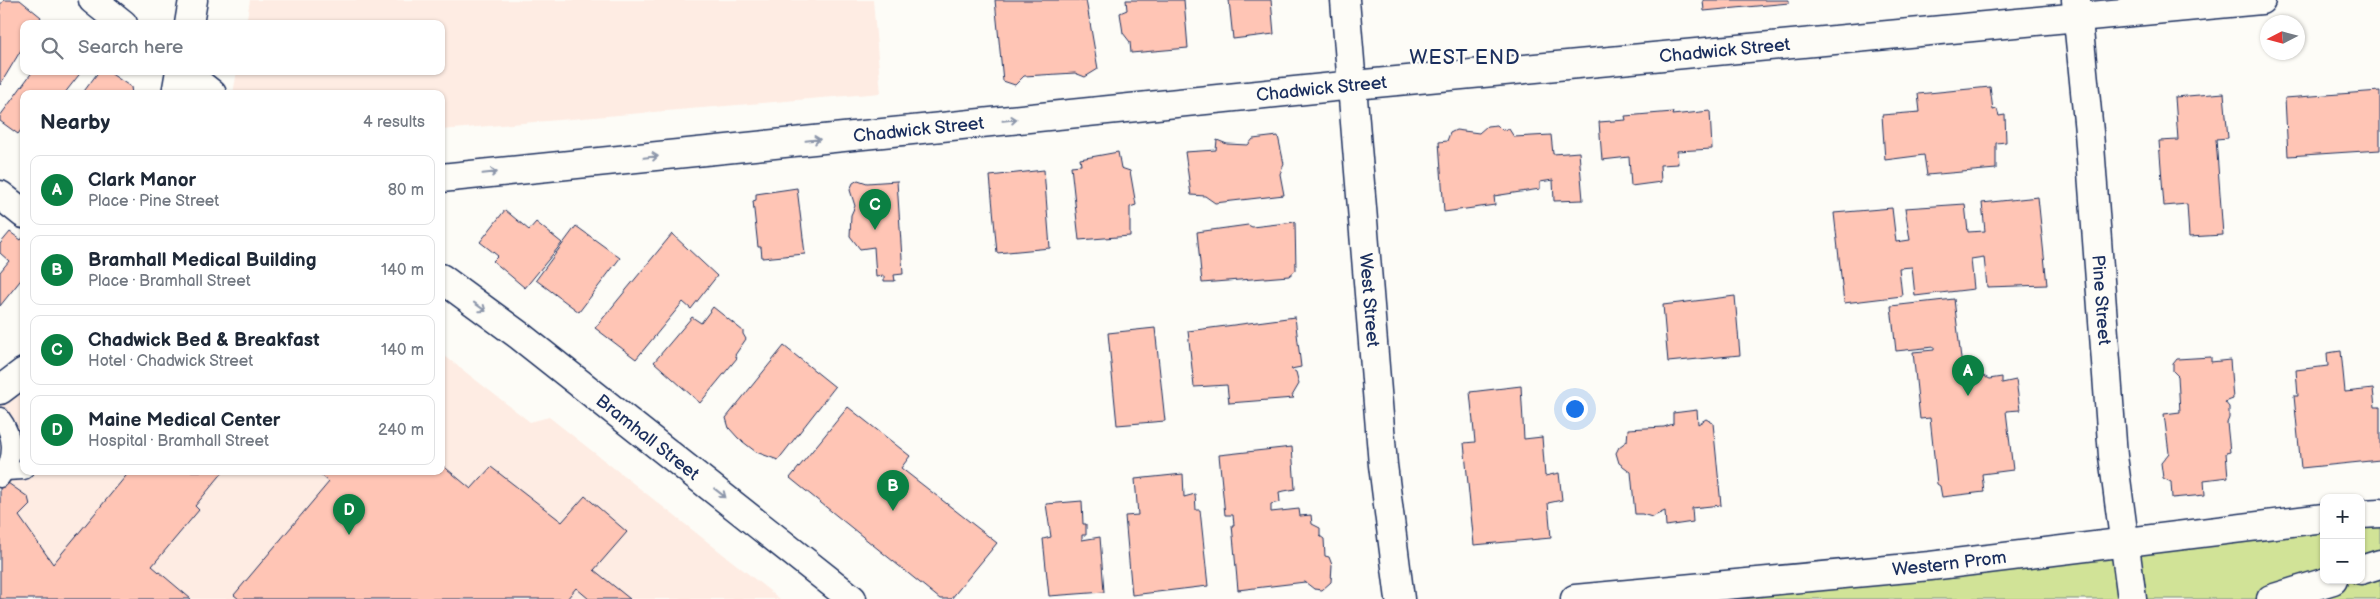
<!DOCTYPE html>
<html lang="en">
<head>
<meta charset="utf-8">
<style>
	body { margin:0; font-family:"Balsamiq Sans",sans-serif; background:#f6f6f7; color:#1f2937 }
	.controls { position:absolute; right:15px; bottom:15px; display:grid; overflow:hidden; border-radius:10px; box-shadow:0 1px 4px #0004 }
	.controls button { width:45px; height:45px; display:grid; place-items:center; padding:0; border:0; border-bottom:1px solid #e0e1e3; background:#fff; color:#1f2937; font:25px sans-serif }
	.compass { position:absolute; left:2260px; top:15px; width:45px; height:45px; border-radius:50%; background:#fff; box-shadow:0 1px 4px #0004; rotate:264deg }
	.you { position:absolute; left:1574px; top:408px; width:18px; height:18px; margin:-12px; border:4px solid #fff; border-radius:50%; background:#1a73e8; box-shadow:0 0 0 8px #1a73e833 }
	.badge { display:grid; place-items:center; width:32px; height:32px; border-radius:50%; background:#0b8043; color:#fff; font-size:16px; font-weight:700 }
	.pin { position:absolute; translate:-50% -41px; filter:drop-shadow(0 1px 2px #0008) }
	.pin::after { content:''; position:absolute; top:26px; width:18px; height:15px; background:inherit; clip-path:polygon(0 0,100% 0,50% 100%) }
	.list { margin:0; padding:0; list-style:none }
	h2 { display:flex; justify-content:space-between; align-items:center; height:65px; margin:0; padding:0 20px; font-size:21px }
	h2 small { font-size:16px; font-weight:400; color:#747a83 }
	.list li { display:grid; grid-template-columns:32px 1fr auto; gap:15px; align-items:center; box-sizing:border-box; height:70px; margin:0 10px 10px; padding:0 10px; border:1px solid #e0e1e3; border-radius:10px }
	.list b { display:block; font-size:19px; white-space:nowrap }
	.list p { margin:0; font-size:16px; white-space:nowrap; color:#747a83 }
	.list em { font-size:16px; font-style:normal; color:#747a83 }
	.icon { flex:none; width:28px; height:28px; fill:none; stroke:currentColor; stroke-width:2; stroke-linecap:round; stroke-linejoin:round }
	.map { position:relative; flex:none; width:2380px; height:599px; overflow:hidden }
	.search { position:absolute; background:#fff; box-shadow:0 1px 4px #0004; left:20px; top:20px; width:425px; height:55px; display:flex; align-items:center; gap:12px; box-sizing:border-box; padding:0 18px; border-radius:10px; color:#747a83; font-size:19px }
	.panel { position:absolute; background:#fff; box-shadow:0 1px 4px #0004; left:20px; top:90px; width:425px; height:385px; border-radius:10px }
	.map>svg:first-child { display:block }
	.built { fill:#feece3 }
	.green { fill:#d1e397; stroke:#76897a }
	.building { fill:#ffc5b5; stroke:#1b2f5e }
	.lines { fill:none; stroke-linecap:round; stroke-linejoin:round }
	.service-casing { stroke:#1b2f5e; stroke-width:21 }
	.minor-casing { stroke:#1b2f5e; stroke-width:31 }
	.service { stroke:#fdfcf7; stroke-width:18 }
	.minor { stroke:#fdfcf7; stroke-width:28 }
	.oneway { stroke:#8c96aa }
	.labels { text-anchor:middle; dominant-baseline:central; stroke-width:5; stroke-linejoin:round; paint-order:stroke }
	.street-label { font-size:18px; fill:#1b2f5e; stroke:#fdfcf7 }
	.quarter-label { font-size:20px; letter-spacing:1px; fill:#1b2f5e; stroke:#fdfcf7 }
</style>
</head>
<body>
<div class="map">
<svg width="2380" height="599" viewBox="0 0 2380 599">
	<rect width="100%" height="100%" fill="#fdfcf7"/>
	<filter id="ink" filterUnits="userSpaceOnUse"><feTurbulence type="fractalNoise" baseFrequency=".02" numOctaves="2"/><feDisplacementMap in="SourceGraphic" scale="10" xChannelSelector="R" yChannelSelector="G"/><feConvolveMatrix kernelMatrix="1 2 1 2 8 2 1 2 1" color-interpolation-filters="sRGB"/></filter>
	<g filter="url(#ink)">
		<!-- built -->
		<g class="built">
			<path d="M250 0H873L881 93 441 130V94H233L237 71H441V24H246Z"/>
			<path d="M441 353 530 422 549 417 780 599H0V393L24 389V471H441Z"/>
		</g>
		<!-- green -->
		<path class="green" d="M2380 513V599H1562L2324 518V580H2361V514Z"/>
		<!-- building -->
		<g class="building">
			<path d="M4 0H20L41 17 37 24H24V45L0 85V5Z"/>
			<path d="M995 0H1086L1098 69 1085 77 1075 73 1024 76 1015 85 1003 81Z"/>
			<path d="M1126 0H1184L1188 48 1131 53 1130 42 1123 33 1120 13 1127 10Z"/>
			<path d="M1229 0H1271L1274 34 1233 39Z"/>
			<path d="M1703 0H1789V3L1704 11Z"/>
			<path d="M33 71H82L64 94H24V126L18 134 0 121V116Z"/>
			<path d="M99 71H107L131 87 132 94H82Z"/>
			<path d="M1990 87 1993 110 1997 109 1999 116 2005 115 2006 142 1996 143V169L1927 175 1924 155 1885 160 1882 115 1920 112 1918 94Z"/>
			<path d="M2380 91V150L2288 156 2285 98Z"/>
			<path d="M2224 93 2228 138 2216 139 2223 235 2189 237 2187 204 2164 206 2159 141 2178 140 2175 97Z"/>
			<path d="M1710 111 1712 149 1677 151 1678 164 1660 165 1661 182 1631 186 1629 157 1602 160 1599 122 1626 120 1625 116 1673 112 1672 115Z"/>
			<path d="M1497 125 1502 130 1509 129 1514 137 1551 135 1553 154 1579 152 1583 200 1554 201 1553 180 1540 182V189L1494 196 1495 205 1444 212 1439 142 1447 141 1450 133 1456 130 1479 133 1487 126Z"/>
			<path d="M1278 136 1284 164 1280 174 1284 195 1215 203 1205 196 1191 195 1185 152 1216 150 1217 140 1227 144 1248 145 1253 139Z"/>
			<path d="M1118 152 1121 168 1130 171 1136 205 1130 207V236L1079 240 1071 166 1081 165 1080 159Z"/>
			<path d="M1044 170 1050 248 997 253 990 176Z"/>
			<path d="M858 180 867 183 897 181 903 274 894 275 895 281H884V276L876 277 874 247 860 249 850 236 851 215 855 206 850 190 853 183Z"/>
			<path d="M797 188 805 254 762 258 761 247H758L753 201 756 200V194Z"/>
			<path d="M2038 197 2047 285 1987 287 1984 257 1971 259 1974 289 1915 296 1912 267 1899 268 1902 296 1844 303 1834 213 1892 208 1896 242 1910 240 1905 208 1965 204 1968 232 1985 231 1982 203Z"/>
			<path d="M505 210 529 230 536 222 562 243 525 288 493 261 498 256 480 242Z"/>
			<path d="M1295 222 1296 270 1289 276 1202 283 1197 232 1248 225 1252 227Z"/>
			<path d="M576 226 620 258 579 312 536 280Z"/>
			<path d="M10 232 21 240 24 236V276L0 306V272L9 261 0 253V244Z"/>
			<path d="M672 234 717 276 691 309 683 302 636 359 595 328Z"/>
			<path d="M1735 296 1740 355 1668 362 1663 305Z"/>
			<path d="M1954 299 1962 367 1968 366 1969 376 1981 375 1989 379 2002 377V383L2016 380 2020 410 2006 411 2013 470 1982 474 1984 492 1942 497 1940 486 1937 484 1930 418 1920 419 1913 352 1934 350V347L1896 351 1891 306Z"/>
			<path d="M713 307 743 331V334L746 339 735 355 737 358 700 403 654 362 692 317 701 323Z"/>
			<path d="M1295 317 1301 367 1291 369 1296 372 1299 384 1292 396 1294 398 1229 403 1227 385 1194 387 1188 331Z"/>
			<path d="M1155 328 1165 421 1117 425 1108 333Z"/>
			<path d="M784 346 835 387 778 460 756 452 738 438 729 428 726 418Z"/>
			<path d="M2341 351 2345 392 2373 389 2375 407H2380V460L2301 468 2294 396H2298L2296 370 2328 366 2327 353Z"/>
			<path d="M2211 357V362L2230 360 2233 399 2225 402 2229 407V418L2227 423 2230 452 2226 453 2228 477 2204 480 2205 495 2172 498 2171 482 2163 478 2161 463 2169 453 2164 414 2180 412 2178 376 2173 371V364L2177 359Z"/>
			<path d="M1521 386 1524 439 1542 437 1545 476 1559 473 1562 500 1548 503 1551 538 1474 545 1464 443 1475 442 1470 392Z"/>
			<path d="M848 407 910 456 901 468 997 543 951 599H940L790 478Z"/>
			<path d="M1697 410 1698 424 1706 419 1713 423 1721 505 1692 508 1693 522 1666 526 1665 511 1652 517 1642 514H1635L1631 472 1619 463 1616 453 1619 447 1627 441 1628 429 1664 427 1673 424V413Z"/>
			<path d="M1292 447 1295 489 1279 492 1280 502 1271 504V512L1299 509 1300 516 1311 515 1312 524 1320 528V536L1324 539 1325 556 1329 557 1332 565 1331 582 1322 590 1314 589 1305 582 1238 590 1232 525H1234L1233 515H1225L1219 455Z"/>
			<path d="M441 464 471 489 491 467 562 522 585 496 627 532 594 570 630 599H589L576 588 567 599H239L234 595 329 482 317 471H441Z"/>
			<path d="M130 471H224L195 506 199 510 152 566 191 599H0V486L5 481 28 497 30 505 19 516 53 564Z"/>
			<path d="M1183 474 1184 497 1195 494 1196 510H1200L1208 586 1132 595 1125 516 1138 515 1135 479Z"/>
			<path d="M1082 501 1083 524H1086V535H1082V540L1100 537 1104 592 1049 596 1043 539 1051 537 1046 504Z"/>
		</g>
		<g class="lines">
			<!-- service casing -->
			<g class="service-casing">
				<g id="service">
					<path d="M0 417C14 435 15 460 0 478"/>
					<path d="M5 471 24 470"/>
				</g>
			</g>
			<!-- minor casing -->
			<g class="minor-casing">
				<g id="minor">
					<path d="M93 0 123 24"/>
					<path id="s1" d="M1345 0 1383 465 1400 599"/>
					<path id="s2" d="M2076 0 2089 132 2113 456 2132 599"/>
					<path d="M189 24 193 0"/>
					<path d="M183 71 212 94"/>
					<path d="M176 94 180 71"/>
					<path id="s3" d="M441 178 1354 85 2261 0"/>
					<path d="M0 195 24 214"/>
					<path id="s4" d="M441 278 520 336 852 599"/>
					<path d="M0 390 24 372"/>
					<path d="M2361 514 2380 513"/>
					<path d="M2361 570 2380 564"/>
					<path id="s5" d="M1575 599 1930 566 2324 518"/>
					<path d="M2271 599 2333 580"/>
				</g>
			</g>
			<!-- service -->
			<use href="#service" class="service"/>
			<!-- minor -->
			<use href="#minor" class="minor"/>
		</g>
		<!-- one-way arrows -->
		<defs><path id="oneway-shaft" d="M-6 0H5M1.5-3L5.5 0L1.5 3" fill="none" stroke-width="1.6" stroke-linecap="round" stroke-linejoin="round" transform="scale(1.25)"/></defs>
		<g class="oneway">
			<use href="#oneway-shaft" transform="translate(1010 120) rotate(-6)"/>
			<use href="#oneway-shaft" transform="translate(813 140) rotate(-6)"/>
			<use href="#oneway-shaft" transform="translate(651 157) rotate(-6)"/>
			<use href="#oneway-shaft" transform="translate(490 173) rotate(-6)"/>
			<use href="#oneway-shaft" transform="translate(480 307) rotate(36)"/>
			<use href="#oneway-shaft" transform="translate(720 493) rotate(38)"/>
		</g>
	</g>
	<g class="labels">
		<!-- street labels -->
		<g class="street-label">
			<text stroke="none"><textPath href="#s3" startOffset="1290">Chadwick Street</textPath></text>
			<text stroke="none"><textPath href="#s3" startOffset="885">Chadwick Street</textPath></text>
			<text stroke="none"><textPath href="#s3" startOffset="480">Chadwick Street</textPath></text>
			<text stroke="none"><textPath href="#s1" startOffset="301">West Street</textPath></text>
			<text stroke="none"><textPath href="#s2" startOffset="301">Pine Street</textPath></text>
			<text stroke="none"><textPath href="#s4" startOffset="261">Bramhall Street</textPath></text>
			<text stroke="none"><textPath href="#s5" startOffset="376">Western Prom</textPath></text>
		</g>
		<!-- quarter labels -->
		<g class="quarter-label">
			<text x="1465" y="58">WEST END</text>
		</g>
	</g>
</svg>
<div class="controls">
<button>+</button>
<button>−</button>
</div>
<svg class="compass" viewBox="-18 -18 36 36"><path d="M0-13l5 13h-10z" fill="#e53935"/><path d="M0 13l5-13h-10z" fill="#747a83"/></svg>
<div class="you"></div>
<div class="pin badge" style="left:1968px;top:396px">A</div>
<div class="pin badge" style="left:893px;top:511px">B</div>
<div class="pin badge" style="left:875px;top:230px">C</div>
<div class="pin badge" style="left:349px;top:535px">D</div>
<div class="search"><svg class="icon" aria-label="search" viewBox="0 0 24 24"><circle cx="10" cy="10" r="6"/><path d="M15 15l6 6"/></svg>Search here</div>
<section class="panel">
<h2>Nearby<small>4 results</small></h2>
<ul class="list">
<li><span class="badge">A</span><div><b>Clark Manor</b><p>Place · Pine Street</p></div><em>80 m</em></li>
<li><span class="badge">B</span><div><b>Bramhall Medical Building</b><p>Place · Bramhall Street</p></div><em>140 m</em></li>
<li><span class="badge">C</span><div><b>Chadwick Bed &amp; Breakfast</b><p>Hotel · Chadwick Street</p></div><em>140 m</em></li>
<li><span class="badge">D</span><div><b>Maine Medical Center</b><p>Hospital · Bramhall Street</p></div><em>240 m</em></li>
</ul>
</section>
</div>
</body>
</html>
